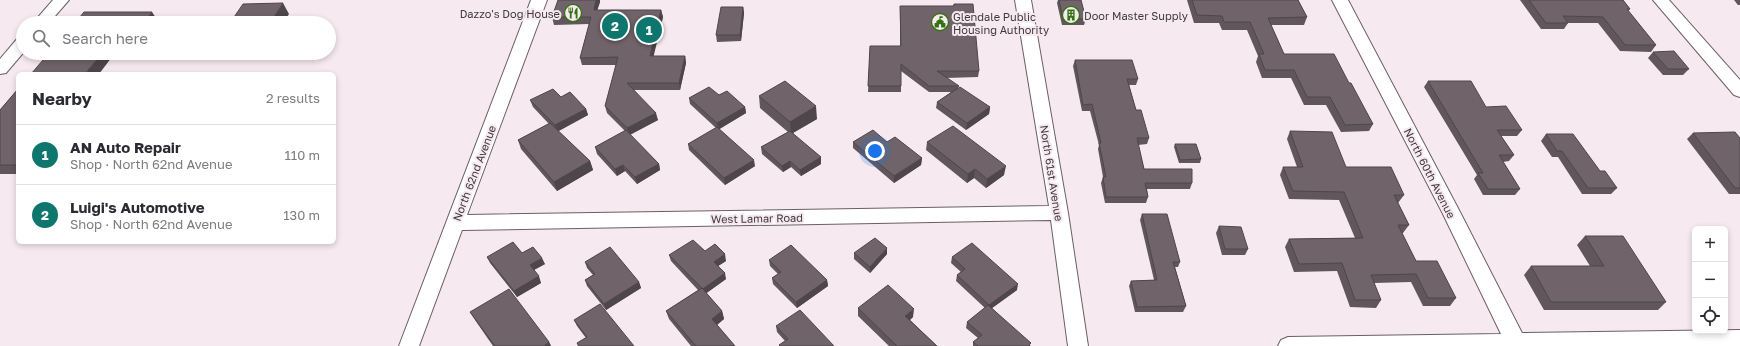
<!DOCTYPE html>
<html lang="en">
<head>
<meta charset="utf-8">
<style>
	body { margin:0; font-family:"Golos Text",sans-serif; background:#f7f7f7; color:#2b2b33 }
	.controls { position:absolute; right:12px; bottom:12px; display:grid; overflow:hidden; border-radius:6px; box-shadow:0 2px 6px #0003 }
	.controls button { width:36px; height:36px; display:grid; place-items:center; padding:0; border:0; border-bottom:1px solid #e1e1e2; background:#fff; color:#2b2b33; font:20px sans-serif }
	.you { position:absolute; left:875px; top:151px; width:14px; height:14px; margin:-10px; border:3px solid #fff; border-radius:50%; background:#1a73e8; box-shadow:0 0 0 6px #1a73e833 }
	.badge { display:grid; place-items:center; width:26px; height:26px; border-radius:50%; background:#0f766e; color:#fff; font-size:13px; font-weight:700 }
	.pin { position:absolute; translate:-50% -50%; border:2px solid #fff; box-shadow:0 1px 4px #0006 }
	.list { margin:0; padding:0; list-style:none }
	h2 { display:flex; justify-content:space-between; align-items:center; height:52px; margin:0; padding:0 16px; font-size:17px }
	h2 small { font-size:13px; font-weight:400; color:#7c7c81 }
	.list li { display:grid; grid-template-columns:26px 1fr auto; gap:12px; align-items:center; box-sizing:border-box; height:60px; padding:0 16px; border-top:1px solid #e1e1e2 }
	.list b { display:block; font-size:15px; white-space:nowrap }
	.list p { margin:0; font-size:13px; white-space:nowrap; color:#7c7c81 }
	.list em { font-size:13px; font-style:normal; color:#7c7c81 }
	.icon { flex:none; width:22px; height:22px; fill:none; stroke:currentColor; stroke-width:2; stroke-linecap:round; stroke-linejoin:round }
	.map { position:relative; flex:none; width:1740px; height:346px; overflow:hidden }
	.search { position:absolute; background:#fff; box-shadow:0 2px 6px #0003; left:16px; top:16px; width:320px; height:44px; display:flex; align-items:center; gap:10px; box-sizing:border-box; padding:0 14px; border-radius:22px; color:#7c7c81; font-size:15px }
	.panel { position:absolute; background:#fff; box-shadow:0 2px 6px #0003; left:16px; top:72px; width:320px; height:172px; border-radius:6px }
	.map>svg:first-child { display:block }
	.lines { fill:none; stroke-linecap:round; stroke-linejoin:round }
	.minor-casing { stroke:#6b5f65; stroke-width:2 }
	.minor { fill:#fff; fill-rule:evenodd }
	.wall { fill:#60565b }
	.shaded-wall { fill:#4e464a }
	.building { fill:#70646a; stroke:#4e464a }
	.labels { text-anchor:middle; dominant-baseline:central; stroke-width:4; stroke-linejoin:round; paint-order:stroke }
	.poi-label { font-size:11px; fill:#403a3d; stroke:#f6e9ef; text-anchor:start }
	.street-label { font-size:11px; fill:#403a3d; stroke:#f6e9ef }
</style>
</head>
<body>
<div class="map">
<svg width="1740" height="346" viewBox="0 0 1740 346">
	<rect width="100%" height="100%" fill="#f6e9ef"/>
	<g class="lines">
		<!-- minor casing -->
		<g class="minor-casing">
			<g id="minor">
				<path d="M53 0H69L49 23H33Z"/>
				<path d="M531 0H547L467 215 1049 206 1015 0H1031L1068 213 1088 346H1068L1051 220 462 230 419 346H399Z"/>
				<path d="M1332 0H1348L1460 212 1522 333 1740 330V346H1278L1281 340 1288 337 1501 334 1442 212Z"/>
				<path d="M1653 0H1669L1740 80V97L1734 95Z"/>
				<path d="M23 38V53L6 73 0 74V59L17 39Z"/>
			</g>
		</g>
		<!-- minor -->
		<use href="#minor" class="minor"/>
	</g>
	<!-- wall -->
	<g class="wall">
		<path d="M1058 0H1081L1086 19 1084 25H1062L1057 3Z"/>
		<path d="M1187 0H1298L1307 17 1304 25H1271L1284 54 1349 83 1373 124 1369 131 1341 132 1326 105H1304L1291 78H1262L1256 62 1258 56 1247 30H1222L1219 23H1194Z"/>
		<path d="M1520 0H1623L1630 9 1628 11 1656 45 1651 52 1620 51 1598 23H1568L1564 29H1541Z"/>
		<path d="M1734 0H1740V5H1738Z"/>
		<path d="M600 2 597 10H661L663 17 653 56H685L686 63 680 90H634L658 120 630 135 659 164 660 170 637 184 625 171 617 176 597 154 595 147 625 131 607 113 605 106 616 65H582L580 58 589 24 554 25 552 17Z"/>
		<path d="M954 4 979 71 978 77 946 78 959 86 958 88 990 107 989 114 966 130 936 108 937 102 951 92H929L901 71V92H868L870 46H900V6H953Z"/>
		<path d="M743 7 744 13 741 41 717 42 716 35Z"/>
		<path d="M1653 52 1689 69 1683 75H1663L1648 58Z"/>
		<path d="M1075 60 1138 79 1136 85H1129L1136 110 1149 138 1147 144 1138 145 1144 169 1192 183 1190 189H1147L1148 197 1146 203H1105L1101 183 1103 177 1098 149 1099 145 1090 111H1082L1073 66Z"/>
		<path d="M1428 81 1486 107 1522 130 1517 136H1501L1514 155 1509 161 1503 162 1520 189 1515 195H1483L1474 179 1477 175 1424 87Z"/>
		<path d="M18 89V174H0V110Z"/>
		<path d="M719 95 745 107 746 113 719 129 755 166 725 185 689 150 688 144 716 128 690 104 689 98Z"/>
		<path d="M759 96 817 119 793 133 821 164 801 176 791 167 783 172 762 154 761 147 788 132 760 108Z"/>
		<path d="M561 97 586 109 588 115 558 131 590 161 593 170 557 191 521 149 518 140 549 124 533 107 530 100Z"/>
		<path d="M1290 131 1346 167 1404 195 1398 203 1409 225 1403 233H1402L1416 261 1456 298 1450 306H1423L1411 282 1374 283 1381 300 1376 308 1350 307 1337 271 1294 272 1285 247 1289 239 1355 238 1339 200 1289 199 1280 175 1283 167H1297L1287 139Z"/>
		<path d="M1693 133 1740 138V194H1729L1687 139Z"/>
		<path d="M1546 134 1600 171 1617 188 1611 194H1582L1558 157H1552L1541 141Z"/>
		<path d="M853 142H887L922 158 921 165 894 183 853 148Z"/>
		<path d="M927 142 1004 175 986 188 974 178 967 183 926 150Z"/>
		<path d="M1175 144 1201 159 1200 163H1179L1174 147Z"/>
		<path d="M1142 214 1180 262 1178 267H1175L1186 306 1183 312H1135L1129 286 1131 281 1154 280 1140 220Z"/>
		<path d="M1219 226 1248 249 1245 255H1222L1216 233Z"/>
		<path d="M1585 236 1666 302 1658 310H1544L1524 275 1531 266H1590L1577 245Z"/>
		<path d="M705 251 726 261 718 266 726 279 706 293 722 311 724 319 717 325 735 346H691L669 319 666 311 698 290 671 261 669 255Z"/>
		<path d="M522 253 545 264 534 270 541 283 517 297 490 263 487 257Z"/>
		<path d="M854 253 887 254 870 273 854 259Z"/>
		<path d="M952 257 1017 290 992 308 1031 346H973V342L978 338 966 328 967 322 985 308 956 281 957 275 961 272 951 263Z"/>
		<path d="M769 260 827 280 828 286 797 308 773 284 772 278 778 274 770 266Z"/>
		<path d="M585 262 639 282 641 288 606 310 587 286 585 280 593 275 587 268Z"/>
		<path d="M858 308 913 317 910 320 937 346H889L858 316Z"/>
		<path d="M470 312 549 342 551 346H493L475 320Z"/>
		<path d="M574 320 634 346H578L577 343 586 338 577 326Z"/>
		<path d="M776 326 834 346H779V345L785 341 777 332Z"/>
	</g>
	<!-- shaded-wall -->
	<g class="shaded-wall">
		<path d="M596 0H600V2L595 17 594 10Z"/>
		<path d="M283 3 289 14 283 23H270Z"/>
		<path d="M743 7 744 13 741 41 740 35Z"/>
		<path d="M661 10 663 17 652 63 650 56Z"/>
		<path d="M152 12 158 21 156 23H144Z"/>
		<path d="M102 53H115L99 74H85Z"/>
		<path d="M685 56 686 63 680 90 679 83Z"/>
		<path d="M816 106 817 119 791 134 790 122Z"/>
		<path d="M745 107 746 113 718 130 717 123Z"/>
		<path d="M990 107 989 114 966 130 967 123Z"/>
		<path d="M586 109 588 115 557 132 555 125Z"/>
		<path d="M656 113 658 120 629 135 627 128Z"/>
		<path d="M821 157V164L801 176 800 170Z"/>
		<path d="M922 158 921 165 894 183V176Z"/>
		<path d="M754 160 755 166 725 185 724 178Z"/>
		<path d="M590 161 593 170 557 191 554 182Z"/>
		<path d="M790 161 791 167 783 172 782 166Z"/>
		<path d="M659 164 660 170 637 184 635 177Z"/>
		<path d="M623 165 625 171 617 176 615 169Z"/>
		<path d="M1006 166 1004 175 986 188 987 179Z"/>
		<path d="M975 169 974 178 967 183 968 174Z"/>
		<path d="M887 248V254L870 273V267Z"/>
		<path d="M725 254 726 261 715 268 714 262Z"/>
		<path d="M542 258 545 264 532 271 530 265Z"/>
		<path d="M725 273 726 279 704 295 702 289Z"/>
		<path d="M539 276 541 283 517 297 514 291Z"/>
		<path d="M827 280 828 286 797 308 796 302Z"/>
		<path d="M639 282 641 288 606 310 604 304Z"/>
		<path d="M1018 284 1017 290 988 311 989 305Z"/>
		<path d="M914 309 913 317 905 324V316Z"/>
		<path d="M722 311 724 319 714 327 712 319Z"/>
		<path d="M549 342 551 346H544Z"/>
	</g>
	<!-- building -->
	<g class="building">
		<path d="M558 0H596L594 10H661L650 56H685L679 83H627L656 113 627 128 605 106 618 57 580 58 591 17H552Z"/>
		<path d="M1059 0H1081L1086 19H1063Z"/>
		<path d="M1192 0H1298L1307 17 1268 18 1284 54H1334L1349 83H1351L1373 124 1345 125 1330 97H1307L1294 70H1265L1259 54H1264L1250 22H1224L1222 16 1197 15Z"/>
		<path d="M1529 0H1623L1630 9H1627L1656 45H1625L1603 17 1563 16 1568 23H1546Z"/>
		<path d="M283 3 270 23H230L243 4Z"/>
		<path d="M954 4H973L979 71H937L959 86H929L901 64V86H868L870 46H901L900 6H954Z"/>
		<path d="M721 7H743L740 35H716Z"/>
		<path d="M84 12H152L144 23H75Z"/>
		<path d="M1674 51 1689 69H1668L1653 52Z"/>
		<path d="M49 53H102L85 74H31Z"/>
		<path d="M1075 60H1132L1138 79H1127L1136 110H1141L1149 138H1137L1144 169H1192V183H1145L1148 197H1106L1103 177H1106L1099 143H1101L1092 104 1083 105Z"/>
		<path d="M785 81 816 106 790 122 759 96Z"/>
		<path d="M1428 81H1471L1486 107 1506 106 1522 130H1497L1514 155H1499L1520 189H1488L1478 173H1483Z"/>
		<path d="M709 87 719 95 727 91 745 107 717 123 689 98Z"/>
		<path d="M960 87 990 107 967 123 937 102Z"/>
		<path d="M18 89V165H0V110Z"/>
		<path d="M553 89 561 97 570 92 586 109 555 125 530 100Z"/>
		<path d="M550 123 590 161 554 182 518 140Z"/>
		<path d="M953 126 1006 166 987 179 975 169 968 174 927 142Z"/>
		<path d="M717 127 754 160 724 178 688 144Z"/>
		<path d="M626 130 659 164 635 177 623 165 615 169 595 147Z"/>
		<path d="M873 130 887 142 895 137 922 158 894 176 853 142Z"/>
		<path d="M790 131 821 157 800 170 790 161 782 166 761 147Z"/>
		<path d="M1290 131 1332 132 1346 167H1391L1404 195H1394L1409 225H1398L1416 261H1437L1456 298H1428L1416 274 1371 275 1381 300H1355L1342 263 1299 264 1289 239 1363 238 1344 192 1293 191 1283 167H1303Z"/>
		<path d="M1735 132 1740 138V188H1735L1693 133Z"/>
		<path d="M1546 134H1573L1600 171H1605L1617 188H1588L1562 151H1557Z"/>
		<path d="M1175 144H1196L1201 159 1180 160Z"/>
		<path d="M1142 214H1167L1180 262H1173L1186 306 1137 307 1131 281 1157 280Z"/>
		<path d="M1219 226 1241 227 1248 249H1225Z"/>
		<path d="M1585 236H1623L1666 302H1551L1531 266H1604Z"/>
		<path d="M875 238 887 248 870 267 854 253Z"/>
		<path d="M693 240 705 251 715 244 725 254 714 262 725 273 703 289 669 255Z"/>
		<path d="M513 242 522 253 533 247 542 258 530 265 539 276 514 291 487 257Z"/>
		<path d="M972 243 1018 284 989 305 957 275 965 269 952 257Z"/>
		<path d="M791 245 827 280 796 302 772 278 781 272 769 260Z"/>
		<path d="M610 247 639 282 604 304 585 280 595 274 585 262Z"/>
		<path d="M888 285 914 309 905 316 937 346H897L858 308Z"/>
		<path d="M702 288 722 311 712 319 735 346H696L666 311Z"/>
		<path d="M509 289 549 342 544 346H495L470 312Z"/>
		<path d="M600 304 634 346H579L577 343 587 337 574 320Z"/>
		<path d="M988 305 1031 343 1028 346H978L973 342 982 335 967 322Z"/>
		<path d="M800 310 834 346H780L779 345 788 339 776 326Z"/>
	</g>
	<!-- icons -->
	<defs>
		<g id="restaurant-ring" transform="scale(0.9)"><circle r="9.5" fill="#f6e9ef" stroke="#31730f" stroke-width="1.5"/><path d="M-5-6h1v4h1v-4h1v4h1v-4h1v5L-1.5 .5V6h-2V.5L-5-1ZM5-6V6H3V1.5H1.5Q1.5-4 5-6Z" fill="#31730f"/></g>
		<g id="building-ring" transform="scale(0.9)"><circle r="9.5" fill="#f6e9ef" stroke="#31730f" stroke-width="1.5"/><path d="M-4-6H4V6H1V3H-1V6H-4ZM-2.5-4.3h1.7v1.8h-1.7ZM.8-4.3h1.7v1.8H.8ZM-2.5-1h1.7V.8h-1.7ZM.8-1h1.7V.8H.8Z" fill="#31730f"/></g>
		<g id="civic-ring" transform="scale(0.9)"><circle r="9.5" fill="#f6e9ef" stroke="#31730f" stroke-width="1.5"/><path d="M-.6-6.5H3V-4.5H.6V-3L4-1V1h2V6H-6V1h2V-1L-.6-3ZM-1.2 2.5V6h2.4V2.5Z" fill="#31730f"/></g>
	</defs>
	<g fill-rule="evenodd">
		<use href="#restaurant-ring" x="573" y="13"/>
		<use href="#building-ring" x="1071" y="15"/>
		<use href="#civic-ring" x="940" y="22"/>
	</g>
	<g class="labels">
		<!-- poi labels -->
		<g class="poi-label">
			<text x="560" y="13" text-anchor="end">Dazzo's Dog House</text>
			<text x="1084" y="15">Door Master Supply</text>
			<text x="953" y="16">Glendale Public<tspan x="953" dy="13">Housing Authority</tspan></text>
		</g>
		<!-- street labels -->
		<g class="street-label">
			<text transform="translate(474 173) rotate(-69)">North 62nd Avenue</text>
			<text transform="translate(1052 173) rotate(81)">North 61st Avenue</text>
			<text transform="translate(1430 173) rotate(63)">North 60th Avenue</text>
			<text transform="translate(757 218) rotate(-1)">West Lamar Road</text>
		</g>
	</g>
</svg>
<div class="controls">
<button>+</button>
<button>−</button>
<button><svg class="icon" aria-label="locate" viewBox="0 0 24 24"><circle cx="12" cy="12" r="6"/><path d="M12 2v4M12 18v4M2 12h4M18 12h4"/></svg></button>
</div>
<div class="you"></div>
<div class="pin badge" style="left:649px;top:30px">1</div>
<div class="pin badge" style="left:615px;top:26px">2</div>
<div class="search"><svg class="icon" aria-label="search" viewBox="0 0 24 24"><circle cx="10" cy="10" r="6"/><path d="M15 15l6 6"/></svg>Search here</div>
<section class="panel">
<h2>Nearby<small>2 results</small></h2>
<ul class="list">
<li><span class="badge">1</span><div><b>AN Auto Repair</b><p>Shop · North 62nd Avenue</p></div><em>110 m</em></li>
<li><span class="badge">2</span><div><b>Luigi's Automotive</b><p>Shop · North 62nd Avenue</p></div><em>130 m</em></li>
</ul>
</section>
</div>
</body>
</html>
